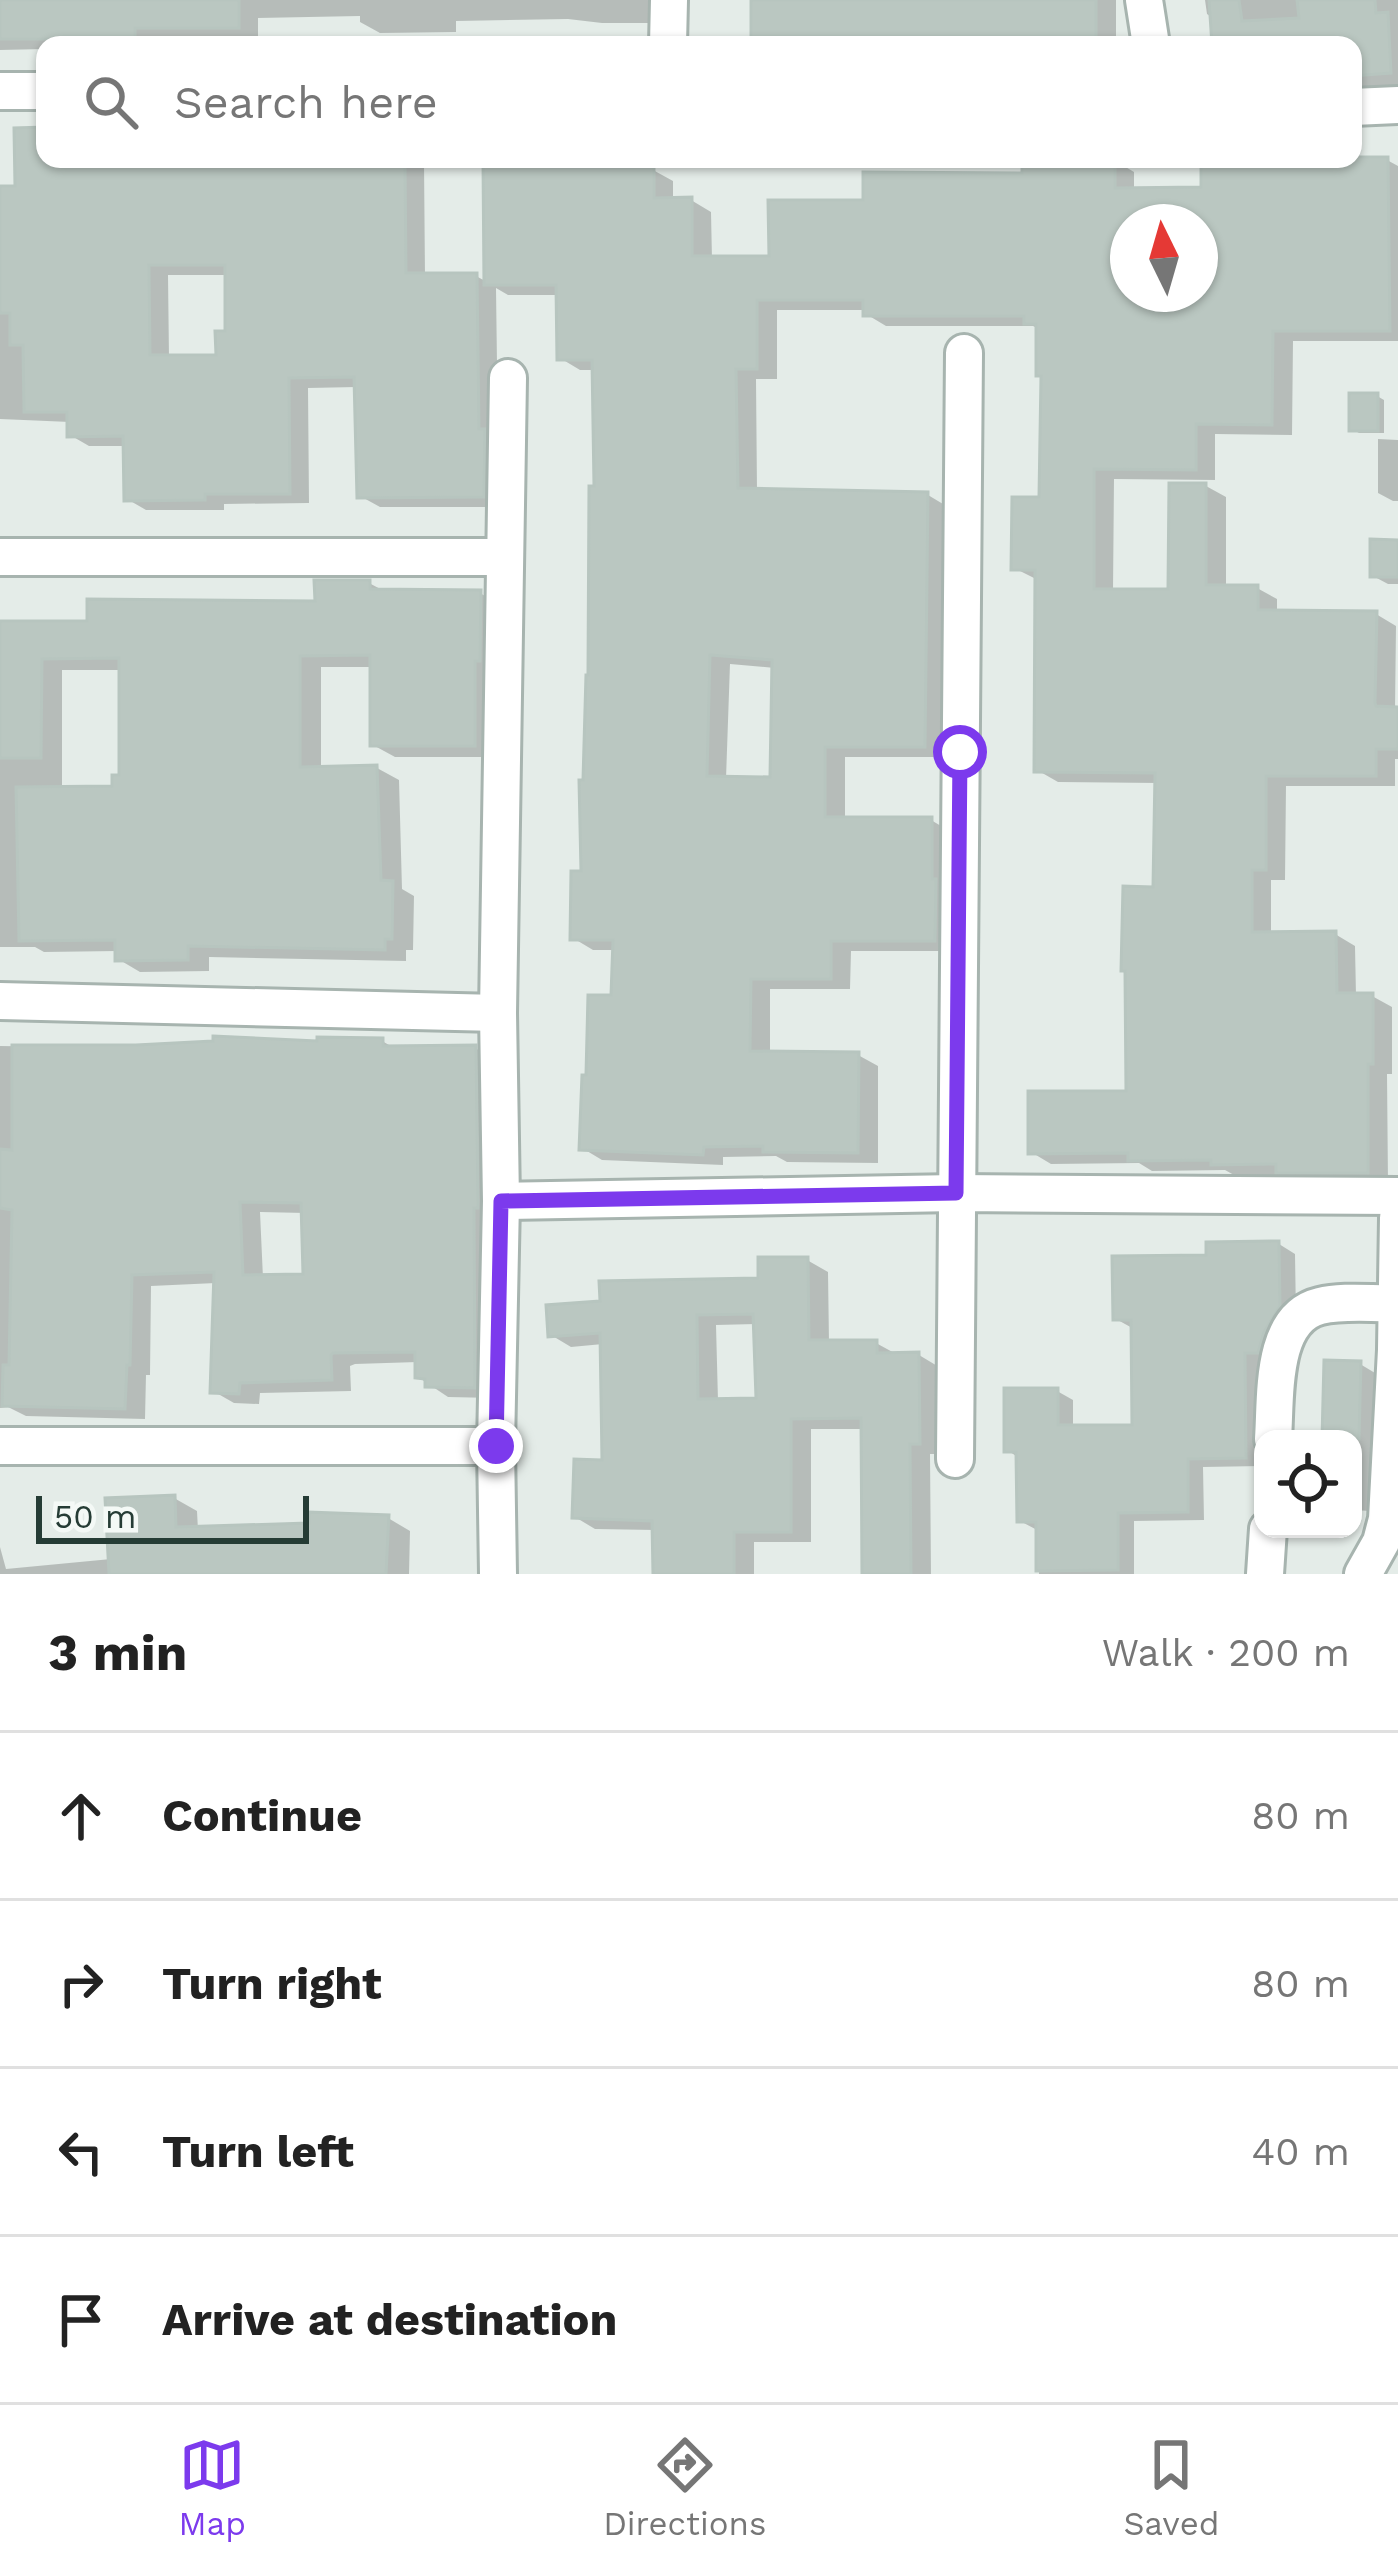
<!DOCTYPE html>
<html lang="en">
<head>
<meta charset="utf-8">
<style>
	body { margin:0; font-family:"Work Sans",sans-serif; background:#f2f2f2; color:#222 }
	.controls { position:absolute; right:36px; bottom:36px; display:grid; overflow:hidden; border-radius:24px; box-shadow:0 3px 9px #0004 }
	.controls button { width:108px; height:108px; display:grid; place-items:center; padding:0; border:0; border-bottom:3px solid #e0e0e0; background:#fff; color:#222; font:60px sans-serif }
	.compass { position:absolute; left:1110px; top:204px; width:108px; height:108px; border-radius:50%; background:#fff; box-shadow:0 3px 9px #0004; rotate:355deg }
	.scale { position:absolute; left:36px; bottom:30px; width:273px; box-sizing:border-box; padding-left:12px; border:6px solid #253c35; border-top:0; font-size:33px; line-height:42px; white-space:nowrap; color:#253c35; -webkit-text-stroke:9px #f4f9f6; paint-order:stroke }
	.stop { position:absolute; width:36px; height:36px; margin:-27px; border:9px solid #7c3aed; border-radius:50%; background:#fff }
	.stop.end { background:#7c3aed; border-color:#fff; box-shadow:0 3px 12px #0008 }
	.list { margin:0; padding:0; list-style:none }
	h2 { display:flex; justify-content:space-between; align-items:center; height:156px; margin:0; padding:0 48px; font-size:51px }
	h2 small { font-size:39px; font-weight:400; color:#767676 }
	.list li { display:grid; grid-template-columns:78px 1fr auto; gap:36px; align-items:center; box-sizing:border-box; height:168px; padding:0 48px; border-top:3px solid #e0e0e0 }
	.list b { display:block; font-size:45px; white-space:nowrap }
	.list em { font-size:39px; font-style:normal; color:#767676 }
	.icon { flex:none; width:66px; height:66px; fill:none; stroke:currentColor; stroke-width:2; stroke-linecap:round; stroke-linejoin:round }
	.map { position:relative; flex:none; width:1398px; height:1574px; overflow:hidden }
	.search { position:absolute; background:#fff; box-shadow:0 3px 9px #0004; left:36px; right:36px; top:36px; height:132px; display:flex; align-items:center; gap:30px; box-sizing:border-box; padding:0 42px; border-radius:24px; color:#767676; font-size:45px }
	.sheet { height:828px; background:#fff }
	nav { display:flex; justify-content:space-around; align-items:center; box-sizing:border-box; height:168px; border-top:3px solid #e0e0e0; background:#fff; font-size:33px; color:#767676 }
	nav a { display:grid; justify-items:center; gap:6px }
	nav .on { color:#7c3aed }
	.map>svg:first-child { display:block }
	.shadow { fill:#0003; fill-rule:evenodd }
	.building { fill:#bac7c1; stroke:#b7c5bf; stroke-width:3; fill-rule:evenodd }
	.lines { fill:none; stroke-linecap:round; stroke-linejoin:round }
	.minor-casing { stroke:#a7b4af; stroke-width:42 }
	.minor { stroke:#fff; stroke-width:36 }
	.route { stroke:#7c3aed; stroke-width:15 }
</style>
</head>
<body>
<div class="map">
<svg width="1398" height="1574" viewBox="0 0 1398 1574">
	<rect width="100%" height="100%" fill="#e4ece8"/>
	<!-- shadow -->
	<g class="shadow">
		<path d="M0 0H659V23H602L568 19 456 21V32L380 33 360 22V16L258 18V37L154 38V45H45V49L0 50Z"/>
		<rect x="754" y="0" width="362" height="45"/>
		<path d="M1205 0H1398V86L1353 89V45H1215L1213 18 1207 14Z"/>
		<path d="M45 130V159H305V166L363 165V159H421L424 161 425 276H476L487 282 550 159H605V170H653L673 181V201L691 200 711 212 712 259H772L863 203 1114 160 1134 172V191L1204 190 1387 160 1398 166V341H1293L1292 435 1215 434V480L1114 479 1113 592H1171L1206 486 1226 497V588H1257L1277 599V613L1376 614 1396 626 1395 710H1398V759H1395V786H1286L1285 880H1271V935L1335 934 1355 946 1356 996H1372L1392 1007V1074H1387L1388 1183H1300L1286 1175H1234L1225 1170 1152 1171 1139 1163 1051 1164 1031 1152 1129 1094 1156 890 1158 783 1058 782 1037 770 1038 580 1014 568 1042 501 1044 377 1039 329 1033 326H886L866 314V310H777V379H756L757 491 928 495 948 507 945 757H845V820H931L951 832 955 951H851L850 989H770V1054L858 1055 878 1066V1163L787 1162 776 1156 723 1157V1165L602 1160 582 1148 589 1078 614 998 616 950H593L573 938 584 874 597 489 596 370H580L560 358 559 295H508L496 288 498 440 503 507H380L360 496 357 387 308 388 309 503 224 504V510H146L127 499 126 446H89L70 435V422L0 419V189H18ZM1128 222H1200V294H1128ZM168 275H228V334L219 358H169ZM730 664 775 668 773 780 726 779Z"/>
		<path d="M1377 396 1384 400V433H1359L1352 429Z"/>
		<path d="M1378 439 1398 440V501H1393L1378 493Z"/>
		<path d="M1398 550V584H1388L1373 576Z"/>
		<path d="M369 583 386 592 480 593 502 606 496 757H395L373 745V667H321V769L377 768 399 780 402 889 414 896 413 950H406V961L209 957V971L140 972 118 959V951L44 952 35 947H0V624H90L318 604ZM62 670H122V778L115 789H62Z"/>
		<path d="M382 1041 396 1049 475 1048 496 1060 494 1398 448 1397 418 1377V1362L355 1364 350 1366 351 1391 260 1393 259 1404 234 1403 213 1391 216 1283 151 1286 150 1375H146L145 1419 26 1416 8 1407 0 1408V1046L136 1048ZM260 1212 305 1213 306 1277 263 1278Z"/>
		<path d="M1279 1244 1295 1254 1296 1316 1261 1361 1262 1466 1203 1467 1204 1520 1134 1521V1574H1039V1531L1020 1521 1019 1458 1007 1450 1057 1391 1073 1400V1428H1135L1134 1329 1116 1319 1209 1258Z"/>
		<path d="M807 1260 828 1272 829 1343H876L898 1355H919L939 1367V1454H930L931 1574H865L864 1429H811V1542H754V1574H656L655 1530 595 1529 575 1517 605 1463 603 1344 571 1347 551 1335 761 1281ZM756 1324 759 1401H718L716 1325Z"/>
		<path d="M1360 1364 1375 1373 1371 1511 1353 1510V1439Z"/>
		<path d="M174 1498 197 1511 198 1530 312 1526 388 1518 410 1531 409 1574H0V1547L6 1569 111 1559Z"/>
	</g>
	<!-- building -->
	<g class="building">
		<path d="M0 0H239V28H135V39H0Z"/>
		<rect x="751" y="0" width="345" height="45"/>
		<path d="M1209 0H1239L1242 21 1299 18 1297 0H1375L1376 13 1388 12 1391 73 1353 76V45H1212Z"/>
		<path d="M45 127V159H286V163L405 159 406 273H477L479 429H485L484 497 357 498 354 377 289 378 290 494H205V500L124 501 123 436 67 437V412H24L23 345H10V313H0V186H15L14 128ZM149 265H225V331H215L216 355H150Z"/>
		<path d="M1353 157H1388L1390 331H1273L1272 425 1196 424V470L1094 469V589H1168L1169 483H1206V585H1258V610L1377 611 1375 703 1376 706 1398 707V749H1376V776H1266V870H1252V932L1336 931 1337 993H1373V1064H1368V1173H1276V1164L1211 1165V1160L1128 1161V1153L1028 1154V1091H1126L1125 971H1121L1123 886 1153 887 1155 773 1034 772 1035 570H1011L1012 497H1039L1041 376H1036V324H1024V316H863V300H757V369H736L738 488 928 492 925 747H825V817H932V879H936L935 941H831V979H751L750 1051 859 1052 858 1153 763 1152V1146L704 1147 703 1155 579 1150 582 1075H586L588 995H611L613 940H570L571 871H581L579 780H583L586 675H588L589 486H594L592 360H557L556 285H484L483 159H551V167H654V198L692 197V256H769L768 200H863V172L1022 173V159H1115V188L1201 187V159ZM1128 222H1201V294H1128ZM710 655 772 660 770 777 707 776Z"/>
		<rect x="1349" y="393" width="29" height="38"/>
		<path d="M1370 539 1398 540V577H1370Z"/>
		<path d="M314 580H370V589L481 590 480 661H475V746H370V655L300 656V767L377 765 381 880 393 881 392 939H385V950L188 946V960L115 961V940L19 941 16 787 112 786V775H119V658L42 659 41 758H0V621H87V599L315 601Z"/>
		<path d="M213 1036 317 1041V1037L383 1038V1046L476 1045 478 1201V1208H474L475 1388 425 1387V1379L415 1378V1352L333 1353 331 1355 332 1380 240 1383 239 1394 210 1393 214 1272 132 1275 130 1365H127L125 1409 2 1406 3 1365H9L12 1210 0 1208V1149L12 1150V1045H136L213 1041ZM240 1202 301 1203 303 1274 243 1275Z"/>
		<path d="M1279 1241 1280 1306 1264 1332 1258 1353H1245L1246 1458 1188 1459V1512L1118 1513V1570L1036 1571V1522H1017L1016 1452H1004V1388H1058V1425H1132L1131 1320H1113L1112 1256 1206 1255V1242Z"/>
		<path d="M758 1257H808L809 1340H877V1353L919 1352 920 1444H910L911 1574H862L861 1418 791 1419V1532H734V1574H653L652 1521 572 1518 574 1459 602 1460 600 1333 548 1337 546 1305 600 1301 599 1281 758 1278ZM753 1314 756 1398 698 1399 697 1315Z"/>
		<path d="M1324 1360 1361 1361 1359 1439H1322Z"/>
		<path d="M175 1495 176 1527 309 1523V1512L389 1515 386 1574H109L105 1498Z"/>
	</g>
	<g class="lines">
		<!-- minor casing -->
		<g class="minor-casing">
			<g id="minor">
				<path d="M1144 0 1151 45"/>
				<path d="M668 45 669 0"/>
				<path d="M0 91H45"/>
				<path d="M1353 107 1398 105"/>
				<path d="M0 557H504"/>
				<path d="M0 1001 498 1013"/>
				<path d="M501 1201 956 1193 1398 1196"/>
				<path d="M1273 1439C1276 1397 1270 1318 1320 1306 1344 1300 1373 1304 1397 1303"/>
				<path d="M0 1446H496"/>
				<path d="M955 1459 964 353"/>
				<path d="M498 1574 496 1446 501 1201 498 1013 508 378"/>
				<path d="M1265 1574 1268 1529"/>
				<path d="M1363 1574 1381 1542 1387 1519 1396 1350 1398 1218"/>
			</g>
		</g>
		<!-- minor -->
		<use href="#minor" class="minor"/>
	</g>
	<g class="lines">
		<!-- route -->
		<path class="route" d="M496 1446 501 1201 956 1193 960 752"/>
	</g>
</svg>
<div class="controls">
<button><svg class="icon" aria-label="locate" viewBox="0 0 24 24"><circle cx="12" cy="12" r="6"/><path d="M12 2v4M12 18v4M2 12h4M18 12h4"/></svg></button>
</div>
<svg class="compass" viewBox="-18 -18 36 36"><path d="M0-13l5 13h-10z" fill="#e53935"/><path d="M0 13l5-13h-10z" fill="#767676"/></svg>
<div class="scale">50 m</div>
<div class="stop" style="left:960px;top:752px"></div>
<div class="stop end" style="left:496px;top:1446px"></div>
<div class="search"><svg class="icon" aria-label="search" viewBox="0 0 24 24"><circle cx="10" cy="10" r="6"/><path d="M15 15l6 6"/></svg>Search here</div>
</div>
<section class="sheet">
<h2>3 min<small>Walk · 200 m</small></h2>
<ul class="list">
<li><svg class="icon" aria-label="ahead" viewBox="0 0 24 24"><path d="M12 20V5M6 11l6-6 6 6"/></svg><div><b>Continue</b></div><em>80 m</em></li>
<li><svg class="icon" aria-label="right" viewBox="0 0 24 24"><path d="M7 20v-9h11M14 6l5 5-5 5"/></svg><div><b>Turn right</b></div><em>80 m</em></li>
<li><svg class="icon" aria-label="left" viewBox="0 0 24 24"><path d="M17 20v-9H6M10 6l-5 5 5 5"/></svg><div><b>Turn left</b></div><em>40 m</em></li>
<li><svg class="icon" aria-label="arrive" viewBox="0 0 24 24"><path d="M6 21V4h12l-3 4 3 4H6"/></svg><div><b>Arrive at destination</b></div></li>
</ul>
</section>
<nav>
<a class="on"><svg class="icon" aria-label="map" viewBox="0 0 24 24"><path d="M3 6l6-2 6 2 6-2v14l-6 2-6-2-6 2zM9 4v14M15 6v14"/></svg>Map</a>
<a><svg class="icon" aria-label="directions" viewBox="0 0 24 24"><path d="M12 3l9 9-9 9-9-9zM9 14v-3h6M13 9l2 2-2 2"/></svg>Directions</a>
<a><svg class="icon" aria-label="saved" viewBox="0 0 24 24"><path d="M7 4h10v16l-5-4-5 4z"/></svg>Saved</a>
</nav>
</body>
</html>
